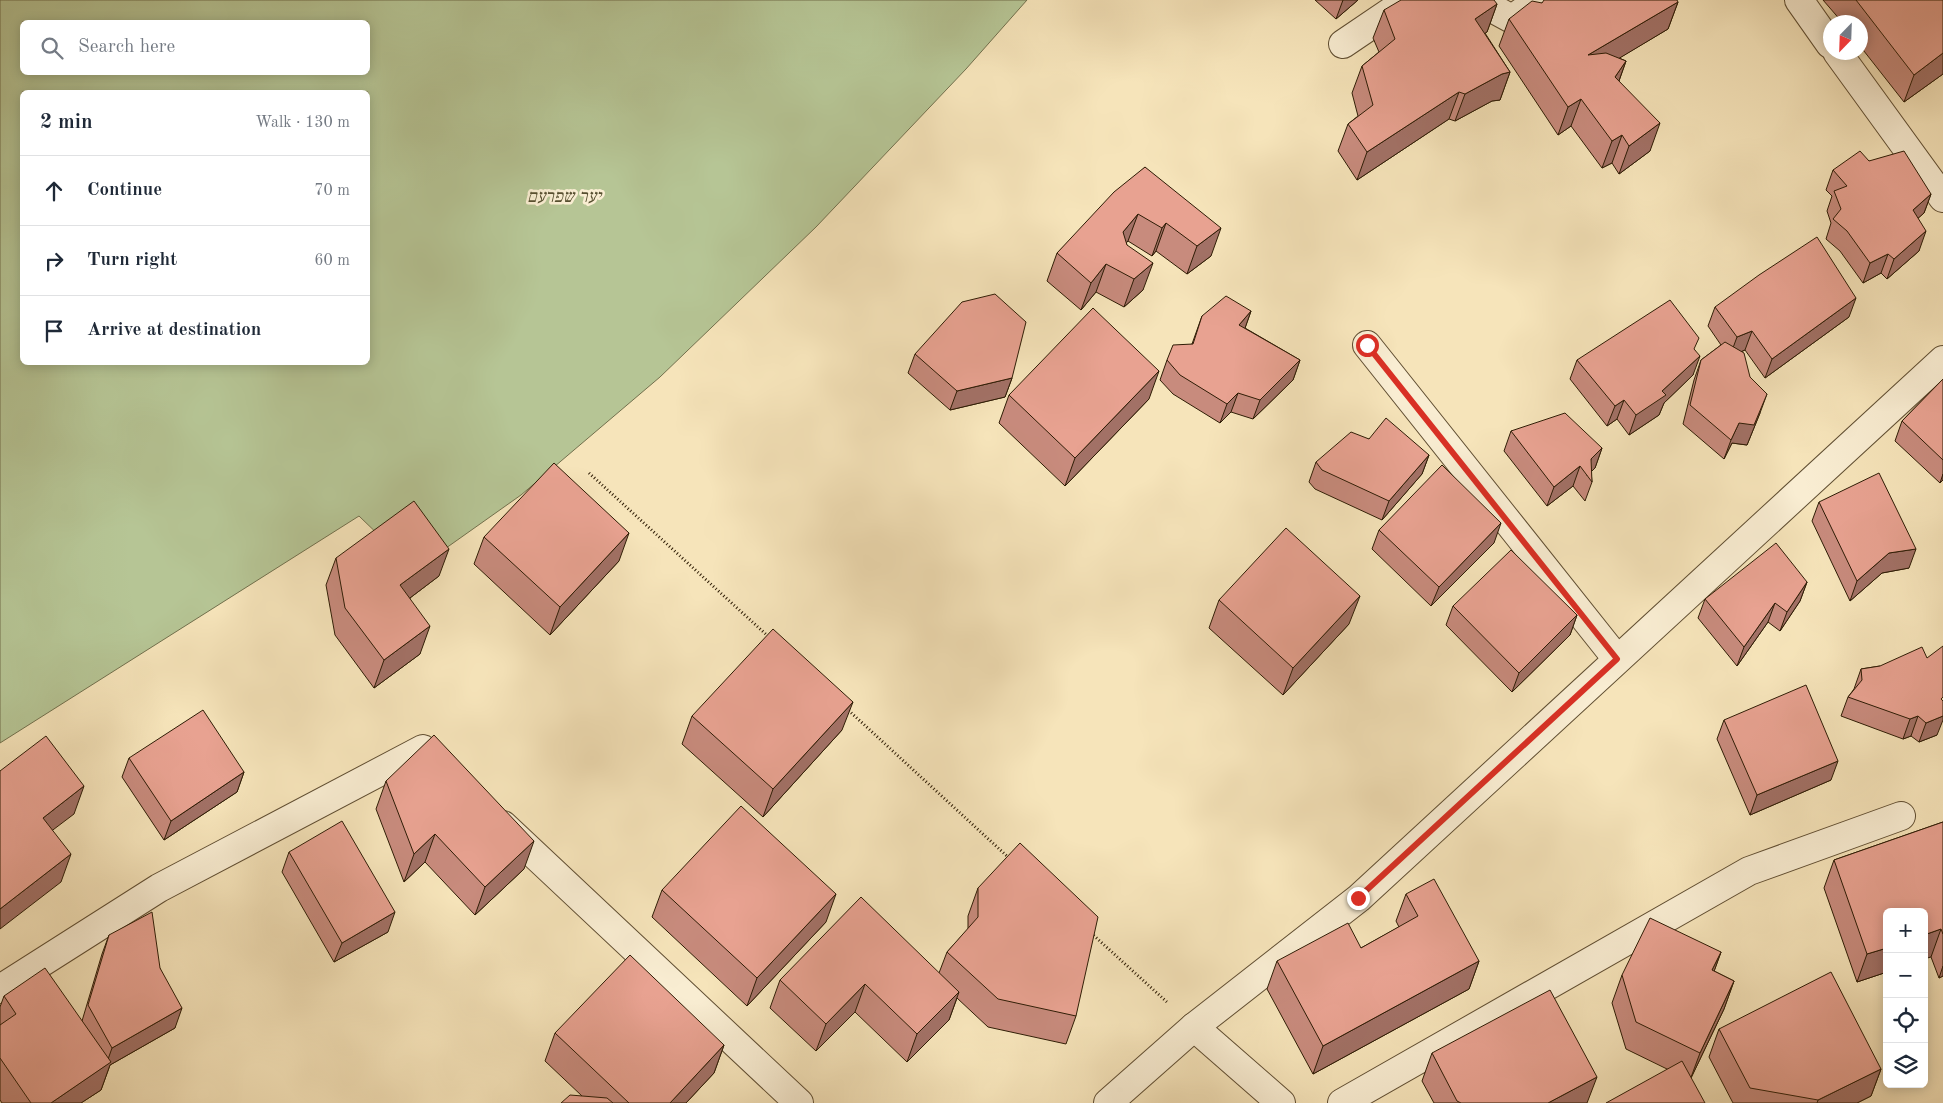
<!DOCTYPE html>
<html lang="en">
<head>
<meta charset="utf-8">
<style>
	body { margin:0; font-family:"Old Standard TT","Frank Ruhl Libre",serif; background:#f2f2f3; color:#1f2937 }
	.controls { position:absolute; right:15px; bottom:15px; display:grid; overflow:hidden; border-radius:8px; box-shadow:0 2px 12px #0003 }
	.controls button { width:45px; height:45px; display:grid; place-items:center; padding:0; border:0; border-bottom:1px solid #e0e1e3; background:#fff; color:#1f2937; font:25px sans-serif }
	.compass { position:absolute; left:1823px; top:15px; width:45px; height:45px; border-radius:50%; background:#fff; box-shadow:0 2px 12px #0003; rotate:203deg }
	.stop { position:absolute; width:15px; height:15px; margin:-11px; border:4px solid #d93025; border-radius:50%; background:#fff }
	.stop.end { background:#d93025; border-color:#fff; box-shadow:0 1px 5px #0008 }
	.list { margin:0; padding:0; list-style:none }
	h2 { display:flex; justify-content:space-between; align-items:center; height:65px; margin:0; padding:0 20px; font-size:21px }
	h2 small { font-size:16px; font-weight:400; color:#747a83 }
	.list li { display:grid; grid-template-columns:32px 1fr auto; gap:15px; align-items:center; box-sizing:border-box; height:70px; padding:0 20px; border-top:1px solid #e0e1e3 }
	.list b { display:block; font-size:19px; white-space:nowrap }
	.list em { font-size:16px; font-style:normal; color:#747a83 }
	.icon { flex:none; width:28px; height:28px; fill:none; stroke:currentColor; stroke-width:2; stroke-linecap:round; stroke-linejoin:round }
	.map { position:relative; flex:none; width:1943px; height:1103px; overflow:hidden }
	.search { position:absolute; background:#fff; box-shadow:0 2px 12px #0003; left:20px; top:20px; width:350px; height:55px; display:flex; align-items:center; gap:12px; box-sizing:border-box; padding:0 18px; border-radius:8px; color:#747a83; font-size:19px }
	.panel { position:absolute; background:#fff; box-shadow:0 2px 12px #0003; left:20px; top:90px; width:350px; height:275px; border-radius:8px }
	.map>svg:first-child { display:block }
	.green { fill:#b6c595; stroke:#72704d; fill-rule:evenodd }
	.lines { fill:none; stroke-linecap:round; stroke-linejoin:round }
	.minor-casing { stroke:#604e32; stroke-width:30 }
	.path { stroke:#2e1c05; stroke-width:3; stroke-dasharray:1 2.5; stroke-linecap:butt }
	.minor { stroke:#f9edd2; stroke-width:28 }
	.wall { fill:#c88b7d; stroke:#2e1c05 }
	.shaded-wall { fill:#a27166; stroke:#2e1c05 }
	.building { fill:#e8a291; stroke:#2e1c05 }
	.route { stroke:#d93025; stroke-width:6 }
	.labels { text-anchor:middle; dominant-baseline:central; stroke-width:5; stroke-linejoin:round; paint-order:stroke }
	.park-label { font-size:18px; font-style:italic; fill:#574f30; stroke:#f9edd2 }
</style>
</head>
<body>
<div class="map">
<svg width="1943" height="1103" viewBox="0 0 1943 1103">
	<rect width="100%" height="100%" fill="#f6e4ba"/>
	<filter id="stains"><feTurbulence type="fractalNoise" baseFrequency=".004" numOctaves="4"/><feColorMatrix values="0 0 0 0 .2 0 0 0 0 .09 0 0 0 0 .02 0 0 0 .5 -.17"/></filter>
	<radialGradient id="worn" r=".72"><stop offset=".6" stop-color="#630" stop-opacity="0"/><stop offset="1" stop-color="#630" stop-opacity=".3"/></radialGradient>
	<!-- green -->
	<path class="green" d="M0 0H1027L966 69 816 227 660 377 521 495 415 570 359 516 0 743ZM22 22H368V72H22ZM22 92H368V362H22Z"/>
	<g class="lines">
		<!-- minor casing -->
		<g class="minor-casing">
			<g id="minor">
				<path d="M1477 0 1512 19 1539 0"/>
				<path d="M1799 0 1830 44"/>
				<path d="M1343 44 1408 0"/>
				<path d="M1837 52 1943 198"/>
				<path d="M1367 345 1617 659"/>
				<path d="M503 825 799 1103"/>
				<path d="M0 989 159 888 423 749 443 768"/>
				<path d="M1194 1027 1281 1103"/>
				<path d="M1108 1103 1194 1027 1359 898 1943 360"/>
				<path d="M1342 1103 1749 871 1901 816"/>
			</g>
		</g>
		<!-- path -->
		<g class="path">
			<path d="M589 473 770 638"/>
			<path d="M846 708 1009 858"/>
			<path d="M1091 933 1168 1003"/>
		</g>
		<!-- minor -->
		<use href="#minor" class="minor"/>
	</g>
	<!-- wall -->
	<g class="wall">
		<path d="M1315 0H1358L1336 19Z"/>
		<path d="M1823 0H1943V74L1904 102 1860 46V22H1842Z"/>
		<path d="M1678 2 1668 29 1619 58 1626 61 1619 81 1650 151 1619 174 1612 163 1602 168 1571 126 1558 135 1499 46 1509 19 1542 3Z"/>
		<path d="M1497 4 1487 32 1485 33 1510 72 1500 100 1492 101 1455 121 1449 119 1357 180 1338 151 1348 124 1358 116 1352 93 1362 66 1379 52 1373 38 1384 10Z"/>
		<path d="M1869 161 1931 194 1924 213 1918 218 1919 251 1887 279 1881 273 1863 283 1840 251 1826 239 1831 223 1827 211 1832 196 1826 190 1833 170Z"/>
		<path d="M1145 167 1211 256 1187 274 1156 251 1152 256 1128 241 1126 243 1143 290 1124 307 1096 292 1081 310 1047 281 1057 253Z"/>
		<path d="M1715 307 1849 317 1765 378 1745 350 1741 352 1760 413 1747 445 1732 443 1724 459 1683 424 1694 380 1701 360 1721 345 1708 326Z"/>
		<path d="M1251 311 1245 328 1300 360 1293 380 1253 419 1231 412 1220 423 1173 394 1160 380 1167 360 1192 344 1202 316Z"/>
		<path d="M1695 350 1693 375 1664 403 1659 415 1629 435 1617 419 1607 426 1570 379 1577 360Z"/>
		<path d="M915 354 1012 378 1005 397 950 410 908 373Z"/>
		<path d="M1943 379V480L1940 483 1895 441 1902 421Z"/>
		<path d="M1009 395 1149 399 1065 486 999 423Z"/>
		<path d="M1511 431 1602 448 1595 468 1591 471 1592 482 1585 501 1573 486 1547 506 1504 451Z"/>
		<path d="M1369 439 1429 455 1422 474 1382 520 1315 489 1309 482 1316 462Z"/>
		<path d="M1819 502 1909 568 1882 573 1850 601 1812 521Z"/>
		<path d="M1379 530 1494 543 1431 606 1372 549Z"/>
		<path d="M484 537 619 561 550 635 474 564Z"/>
		<path d="M336 558 439 576 410 598 420 654 374 688 335 635 326 585Z"/>
		<path d="M1807 582 1800 601 1780 631 1768 622 1737 666 1698 618 1705 599Z"/>
		<path d="M1219 600 1349 624 1283 695 1209 628Z"/>
		<path d="M1453 606 1577 615 1570 635 1512 692 1446 625Z"/>
		<path d="M1880 666 1937 735 1919 742 1911 736 1903 739 1841 716 1848 697 1854 689 1861 669Z"/>
		<path d="M692 716 842 730 763 817 682 744Z"/>
		<path d="M1724 720 1831 780 1750 815 1717 739Z"/>
		<path d="M129 758 244 772 237 792 164 840 122 777Z"/>
		<path d="M386 781 524 869 475 915 425 862 404 882 376 809Z"/>
		<path d="M1943 822V976L1939 978 1931 957 1887 912V972L1857 982 1824 888 1834 860Z"/>
		<path d="M289 852 388 932 334 962 282 872Z"/>
		<path d="M978 888 1076 1016 1066 1044 988 1027 957 998 949 1020 907 1062 855 1012 816 1051 770 1008 780 980 939 973 947 952 968 929V916Z"/>
		<path d="M662 890 826 922 747 1006 652 917Z"/>
		<path d="M1406 894 1479 961 1469 989 1313 1074 1267 989 1277 961 1361 948 1399 927 1396 921Z"/>
		<path d="M109 935 160 968 175 1028 110 1065 101 1090 81 1103H2L0 1100V1007L4 996 82 1021 102 954Z"/>
		<path d="M1721 952 1714 971 1734 981 1724 1009 1691 1078 1667 1069 1626 1049 1612 1003 1622 975Z"/>
		<path d="M1719 1029 1881 1069 1871 1096 1857 1103H1733L1709 1057Z"/>
		<path d="M555 1033 724 1045 714 1073 686 1103H561L582 1096 545 1061Z"/>
		<path d="M1432 1053 1587 1103H1434L1422 1081Z"/>
	</g>
	<!-- shaded-wall -->
	<g class="shaded-wall">
		<path d="M1343 0H1358L1336 19Z"/>
		<path d="M1678 2 1668 29 1578 83 1588 55Z"/>
		<path d="M1497 4 1487 32 1465 46 1475 19Z"/>
		<path d="M1943 53V74L1904 102 1914 75Z"/>
		<path d="M1626 61 1616 89 1615 77Z"/>
		<path d="M1510 72 1500 100 1492 101 1455 121 1465 94 1502 74Z"/>
		<path d="M1459 92 1449 119 1357 180 1367 152Z"/>
		<path d="M1581 99 1571 126 1558 135 1568 107Z"/>
		<path d="M1660 123 1650 151 1619 174 1629 146Z"/>
		<path d="M1622 135 1612 163 1602 168 1612 141Z"/>
		<path d="M1931 194 1924 213 1906 229 1913 210Z"/>
		<path d="M1138 214 1128 241 1112 259 1123 232Z"/>
		<path d="M1166 223 1156 251 1152 256 1162 228Z"/>
		<path d="M1221 228 1211 256 1187 274 1197 246Z"/>
		<path d="M1926 231 1919 251 1887 279 1894 259Z"/>
		<path d="M1888 254 1881 273 1863 283 1870 263Z"/>
		<path d="M1153 263 1143 290 1124 307 1134 279Z"/>
		<path d="M1106 264 1096 292 1081 310 1091 283Z"/>
		<path d="M1856 298 1849 317 1765 378 1772 359Z"/>
		<path d="M1251 311 1244 331 1239 325Z"/>
		<path d="M1752 331 1745 350 1730 356 1737 337Z"/>
		<path d="M1700 356 1693 375 1664 403 1659 415 1629 435 1636 415Z"/>
		<path d="M1300 360 1293 380 1253 419 1260 400Z"/>
		<path d="M1159 371 1149 399 1065 486 1075 458Z"/>
		<path d="M1012 378 1005 397 950 410 957 391Z"/>
		<path d="M1238 393 1231 412 1220 423 1227 404Z"/>
		<path d="M1767 394 1760 413 1747 445 1732 443 1724 459 1731 440 1739 423Z"/>
		<path d="M1624 400 1617 419 1607 426 1615 406Z"/>
		<path d="M1602 448 1595 468 1587 476 1591 459Z"/>
		<path d="M1429 455 1422 474 1382 520 1389 501Z"/>
		<path d="M1580 466 1573 486 1547 506 1554 487Z"/>
		<path d="M1943 474V480L1940 483Z"/>
		<path d="M1501 523 1494 543 1431 606 1439 587Z"/>
		<path d="M629 533 619 561 550 635 560 607Z"/>
		<path d="M449 549 439 576 390 613 400 585Z"/>
		<path d="M1916 549 1909 568 1882 573 1850 601 1857 581 1889 553Z"/>
		<path d="M1807 582 1800 601 1780 631 1787 612Z"/>
		<path d="M1360 596 1349 624 1283 695 1293 668Z"/>
		<path d="M1775 603 1768 622 1737 666 1744 647Z"/>
		<path d="M1577 615 1570 635 1512 692 1519 673Z"/>
		<path d="M430 626 420 654 374 688 384 660Z"/>
		<path d="M853 702 842 730 763 817 773 789Z"/>
		<path d="M1918 716 1911 736 1903 739 1910 719Z"/>
		<path d="M1943 716V720L1937 735 1919 742 1926 723Z"/>
		<path d="M1838 761 1831 780 1750 815 1757 795Z"/>
		<path d="M244 772 237 792 164 840 171 821Z"/>
		<path d="M84 786 74 814 33 845 43 818Z"/>
		<path d="M435 834 425 862 404 882 414 854Z"/>
		<path d="M534 841 524 869 475 915 485 887Z"/>
		<path d="M71 854 61 882 0 929V909Z"/>
		<path d="M836 894 826 922 747 1006 757 978Z"/>
		<path d="M395 912 388 932 334 962 342 943Z"/>
		<path d="M1941 929 1931 957 1924 959V935Z"/>
		<path d="M1887 948V972L1857 982 1867 954Z"/>
		<path d="M1721 952 1711 980 1712 970Z"/>
		<path d="M1479 961 1469 989 1313 1074 1323 1046Z"/>
		<path d="M1943 966V976L1939 978Z"/>
		<path d="M1734 981 1724 1009 1690 1080 1700 1053Z"/>
		<path d="M865 984 855 1012 816 1051 826 1024Z"/>
		<path d="M959 992 949 1020 907 1062 917 1034Z"/>
		<path d="M182 1008 175 1028 110 1065 101 1090 81 1103H51L106 1065 112 1048Z"/>
		<path d="M724 1045 714 1073 686 1103H670Z"/>
		<path d="M1881 1069 1871 1096 1857 1103H1817L1818 1100Z"/>
		<path d="M1597 1077 1587 1103H1548Z"/>
	</g>
	<!-- building -->
	<g class="building">
		<path d="M1401 0H1494L1497 4 1475 19 1510 72 1502 74 1465 94 1459 92 1367 152 1348 124 1373 105 1362 66 1395 39 1384 10Z"/>
		<path d="M1544 0H1677L1678 2 1588 55 1606 53 1626 61 1615 77 1660 123 1629 146 1622 135 1612 141 1581 99 1568 107 1509 19 1532 1 1542 3Z"/>
		<path d="M1856 0H1943V53L1914 75Z"/>
		<path d="M1860 151 1869 161 1904 151 1931 194 1913 210 1926 231 1894 259 1888 254 1870 263 1847 231 1833 219 1841 209 1834 191 1847 186 1833 170Z"/>
		<path d="M1145 167 1221 228 1197 246 1166 223 1162 228 1138 214 1123 232 1127 245 1153 263 1134 279 1106 264 1091 283 1057 253 1114 192Z"/>
		<path d="M1817 237 1856 298 1772 359 1752 331 1737 337 1715 307 1759 275Z"/>
		<path d="M995 294 1026 322 1012 378 957 391 915 354 962 302Z"/>
		<path d="M1226 296 1251 311 1239 325 1300 360 1260 400 1238 393 1227 404 1180 375 1167 360 1173 345 1193 344 1202 316Z"/>
		<path d="M1670 300 1699 338 1694 349 1700 356 1662 391 1666 395 1636 415 1624 400 1615 406 1577 360Z"/>
		<path d="M1093 308 1159 371 1075 458 1009 395Z"/>
		<path d="M1725 342 1744 353 1750 377 1767 394 1754 425 1739 423 1731 440 1690 405 1701 360Z"/>
		<path d="M1943 379V460L1902 421Z"/>
		<path d="M1565 413 1602 448 1591 459 1592 482 1580 466 1554 487 1511 431Z"/>
		<path d="M1386 418 1429 455 1389 501 1322 470 1316 462 1351 432 1369 439Z"/>
		<path d="M554 463 629 533 560 607 484 537Z"/>
		<path d="M1442 465 1501 523 1439 587 1379 530Z"/>
		<path d="M1879 473 1916 549 1889 553 1857 581 1819 502Z"/>
		<path d="M414 501 449 549 400 585 430 626 384 660 345 608 336 558Z"/>
		<path d="M1286 528 1360 596 1293 668 1219 600Z"/>
		<path d="M1776 543 1807 582 1787 612 1775 603 1744 647 1705 599Z"/>
		<path d="M1511 550 1577 615 1519 673 1453 606Z"/>
		<path d="M773 629 853 702 773 789 692 716Z"/>
		<path d="M1943 646V697L1941 699 1943 701V716L1926 723 1918 716 1910 719 1848 697 1862 680 1861 669 1880 666 1922 647 1927 658Z"/>
		<path d="M1806 685 1838 761 1757 795 1724 720Z"/>
		<path d="M203 710 244 772 171 821 129 758Z"/>
		<path d="M434 735 534 841 485 887 435 834 414 854 386 781Z"/>
		<path d="M46 736 84 786 43 818 71 854 0 909V771Z"/>
		<path d="M741 806 836 894 757 978 662 890Z"/>
		<path d="M342 821 395 912 342 943 289 852Z"/>
		<path d="M1943 822V934L1941 929 1924 935V912H1887V948L1867 954 1834 860Z"/>
		<path d="M1020 843 1098 917 1076 1016 998 999 947 952 978 917V888Z"/>
		<path d="M1434 879 1479 961 1323 1046 1277 961 1348 923 1361 948 1418 916 1406 894Z"/>
		<path d="M861 897 959 992 917 1034 865 984 826 1024 780 980Z"/>
		<path d="M152 912 160 968 182 1008 112 1048 88 1005 109 935Z"/>
		<path d="M1650 918 1721 952 1712 970 1734 981 1700 1053 1636 1022 1622 975Z"/>
		<path d="M630 955 724 1045 670 1103H629L555 1033Z"/>
		<path d="M45 968 111 1062 51 1103H31L0 1058V1025L16 1014 4 996Z"/>
		<path d="M1831 972 1881 1069 1818 1100 1750 1088 1719 1029Z"/>
		<path d="M1550 990 1597 1077 1548 1103H1461L1457 1101 1432 1053Z"/>
		<path d="M1682 1061 1705 1103H1606Z"/>
		<path d="M570 1095 607 1098 613 1103H561Z"/>
	</g>
	<g class="lines">
		<!-- route -->
		<path class="route" d="M1358 898 1617 659 1367 345"/>
	</g>
	<g class="labels">
		<!-- park labels -->
		<g class="park-label">
			<text x="564" y="197">יער שפרעם</text>
		</g>
	</g>
	<rect width="100%" height="100%" filter="url(#stains)"/>
	<rect width="100%" height="100%" fill="url(#worn)"/>
</svg>
<div class="controls">
<button>+</button>
<button>−</button>
<button><svg class="icon" aria-label="locate" viewBox="0 0 24 24"><circle cx="12" cy="12" r="6"/><path d="M12 2v4M12 18v4M2 12h4M18 12h4"/></svg></button>
<button><svg class="icon" aria-label="layers" viewBox="0 0 24 24"><path d="M12 4l9 5-9 5-9-5zM3 14l9 5 9-5"/></svg></button>
</div>
<svg class="compass" viewBox="-18 -18 36 36"><path d="M0-13l5 13h-10z" fill="#e53935"/><path d="M0 13l5-13h-10z" fill="#747a83"/></svg>
<div class="stop" style="left:1367px;top:345px"></div>
<div class="stop end" style="left:1358px;top:898px"></div>
<div class="search"><svg class="icon" aria-label="search" viewBox="0 0 24 24"><circle cx="10" cy="10" r="6"/><path d="M15 15l6 6"/></svg>Search here</div>
<section class="panel">
<h2>2 min<small>Walk · 130 m</small></h2>
<ul class="list">
<li><svg class="icon" aria-label="ahead" viewBox="0 0 24 24"><path d="M12 20V5M6 11l6-6 6 6"/></svg><div><b>Continue</b></div><em>70 m</em></li>
<li><svg class="icon" aria-label="right" viewBox="0 0 24 24"><path d="M7 20v-9h11M14 6l5 5-5 5"/></svg><div><b>Turn right</b></div><em>60 m</em></li>
<li><svg class="icon" aria-label="arrive" viewBox="0 0 24 24"><path d="M6 21V4h12l-3 4 3 4H6"/></svg><div><b>Arrive at destination</b></div></li>
</ul>
</section>
</div>
</body>
</html>
